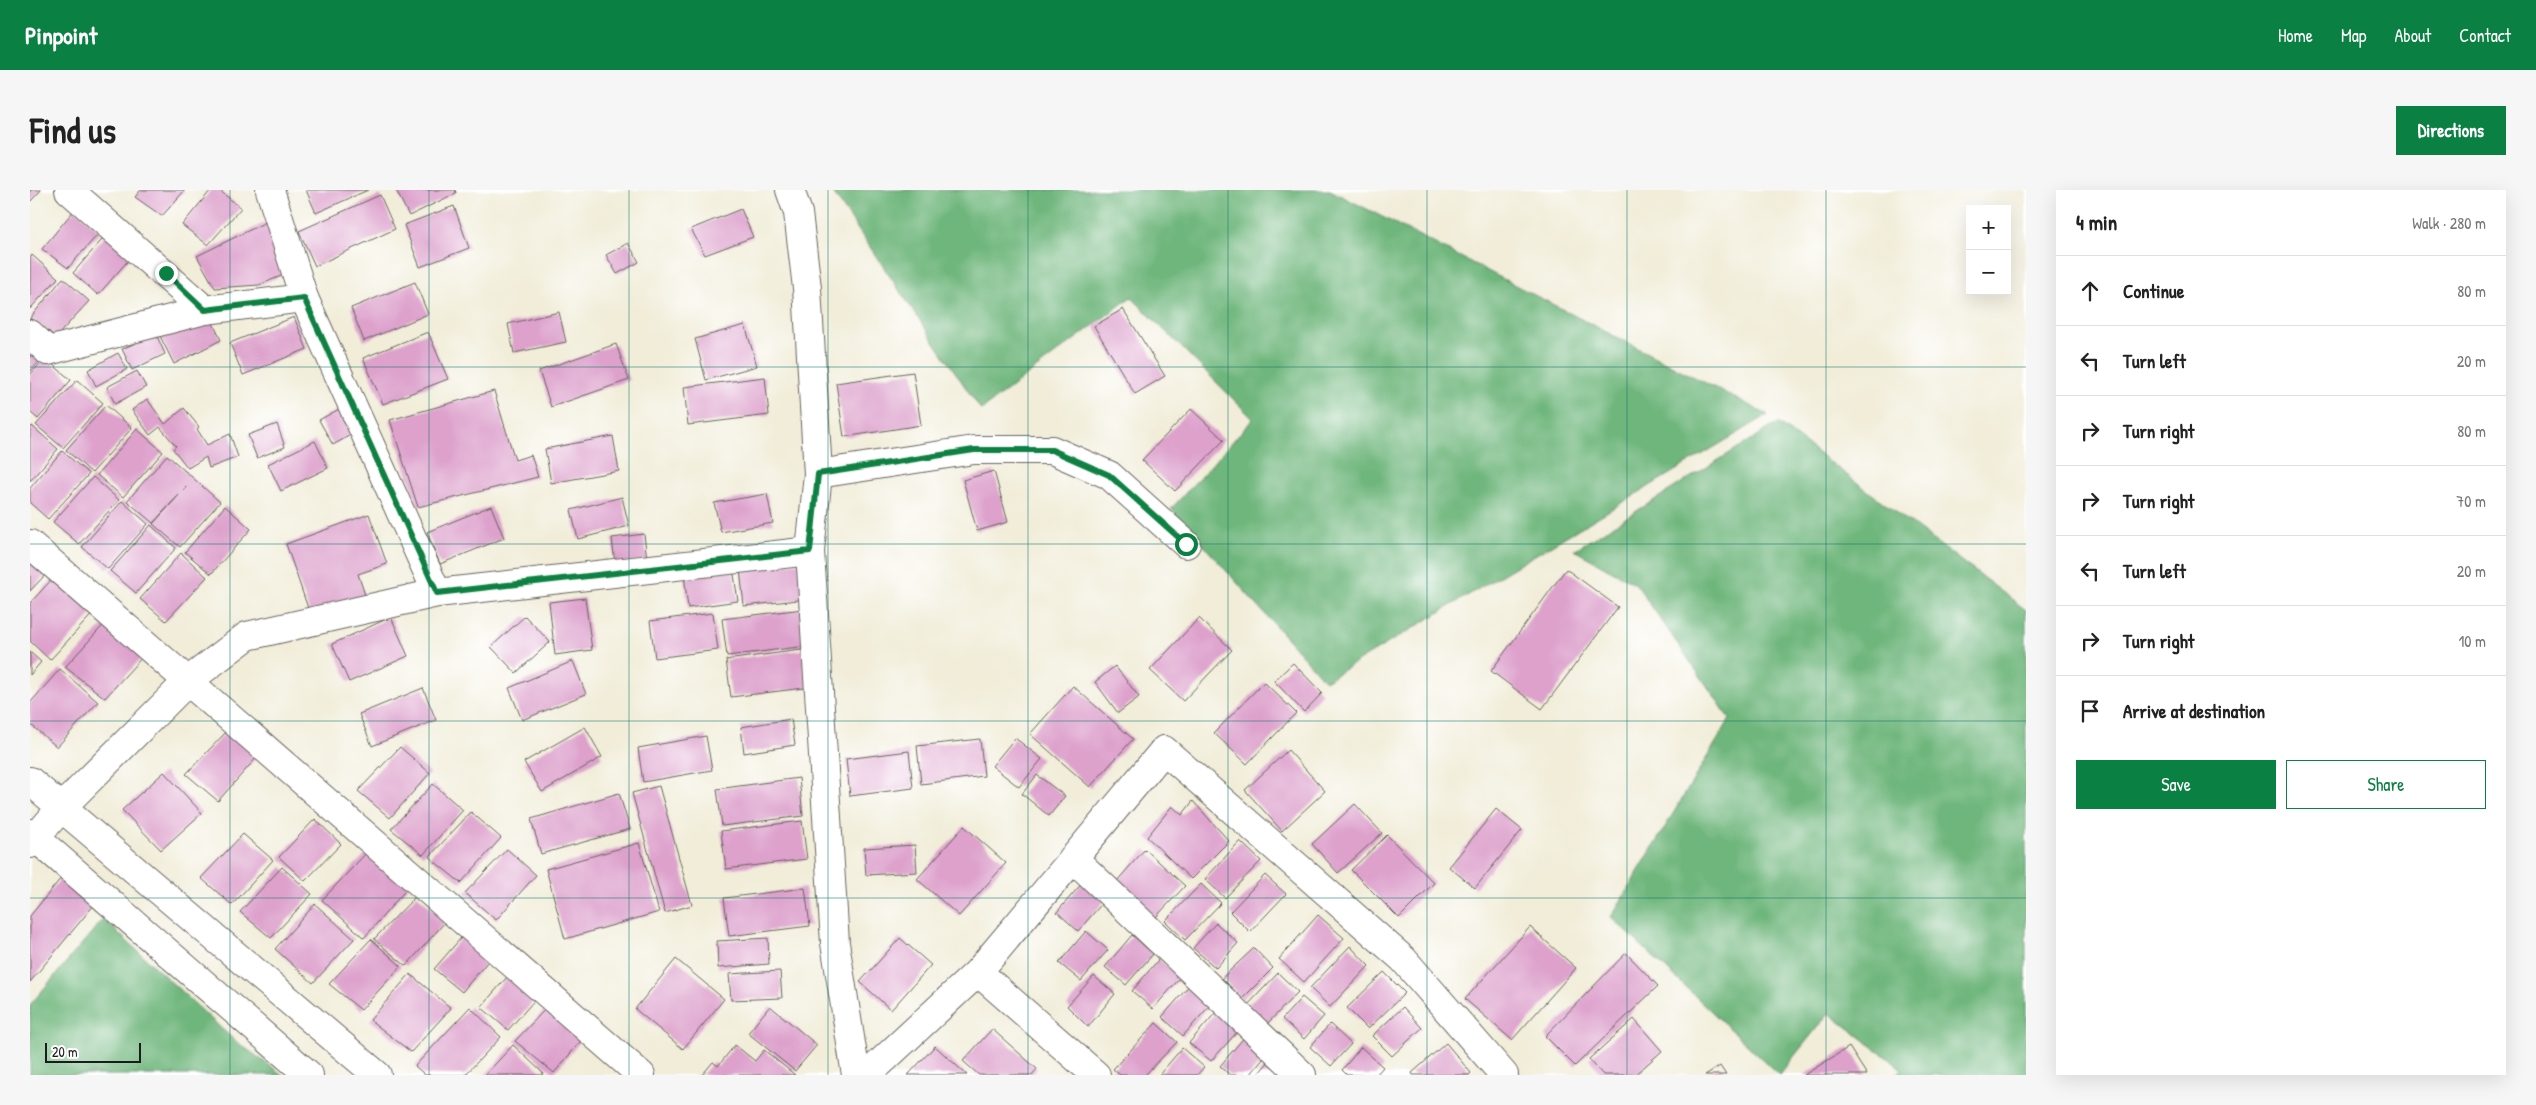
<!DOCTYPE html>
<html lang="en">
<head>
<meta charset="utf-8">
<style>
	body { margin:0; font-family:"Patrick Hand",sans-serif; background:#f6f6f6; color:#222 }
	.controls { position:absolute; right:15px; top:15px; display:grid; overflow:hidden; border-radius:0px; box-shadow:0 5px 20px #0002 }
	.controls button { width:45px; height:45px; display:grid; place-items:center; padding:0; border:0; border-bottom:1px solid #e0e0e0; background:#fff; color:#222; font:25px sans-serif }
	.scale { position:absolute; left:15px; bottom:12px; width:96px; box-sizing:border-box; padding-left:5px; border:2px solid #1c1c1c; border-top:0; font-size:14px; line-height:18px; white-space:nowrap; color:#1c1c1c; -webkit-text-stroke:4px #fff; paint-order:stroke }
	.stop { position:absolute; width:15px; height:15px; margin:-11px; border:4px solid #0b8043; border-radius:50%; background:#fff }
	.stop.end { background:#0b8043; border-color:#fff; box-shadow:0 1px 5px #0008 }
	.list { margin:0; padding:0; list-style:none }
	h2 { display:flex; justify-content:space-between; align-items:center; height:65px; margin:0; padding:0 20px; font-size:21px }
	h2 small { font-size:16px; font-weight:400; color:#767676 }
	.list li { display:grid; grid-template-columns:32px 1fr auto; gap:15px; align-items:center; box-sizing:border-box; height:70px; padding:0 20px; border-top:1px solid #e0e0e0 }
	.list b { display:block; font-size:19px; white-space:nowrap }
	.list em { font-size:16px; font-style:normal; color:#767676 }
	.actions { display:flex; gap:10px; padding:15px 20px }
	.actions a { flex:1; padding:11px 0; border:1px solid #0b8043; border-radius:0px; text-align:center; font-size:18px; color:#0b8043 }
	.actions .main { background:#0b8043; color:#fff }
	.icon { flex:none; width:28px; height:28px; fill:none; stroke:currentColor; stroke-width:2; stroke-linecap:round; stroke-linejoin:round }
	.map { position:relative; flex:none; width:1996px; height:885px; overflow:hidden; border-radius:0px }
	header { display:flex; align-items:center; gap:30px; box-sizing:border-box; height:70px; padding:0 25px; background:#0b8043; color:#fff }
	header strong { font-size:24px }
	nav { display:flex; gap:28px; margin-inline-start:auto; font-size:18px }
	.intro { display:flex; align-items:center; justify-content:space-between; box-sizing:border-box; height:120px; padding:0 30px }
	h1 { margin:0; font-size:35px }
	.button { padding:12px 22px; border-radius:0px; background:#0b8043; color:#fff; font-size:18px; font-weight:700 }
	main { display:flex; gap:30px; padding:0 30px }
	aside { flex:1; background:#fff; border-radius:0px; box-shadow:0 5px 20px #0002 }
	.map>svg:first-child { display:block }
	.forest { fill:#6eb67b; stroke:#45694c }
	.building { fill:#dda1cc }
	.lines { fill:none; stroke-linecap:round; stroke-linejoin:round }
	.street-casing { stroke:#67655e; stroke-width:30 }
	.street { stroke:#fff; stroke-width:28 }
	.route { stroke:#0b8043; stroke-width:6 }
	.grid { fill:none; stroke:#0f766e; stroke-width:1; stroke-opacity:0.55 }
</style>
</head>
<body>
<header>
<strong>Pinpoint</strong>
<nav><a>Home</a><a>Map</a><a>About</a><a>Contact</a></nav>
</header>
<div class="intro"><h1>Find us</h1><a class="button">Directions</a></div>
<main>
<div class="map">
<svg width="1996" height="885" viewBox="0 0 1996 885">
	<rect width="100%" height="100%" fill="#fff"/>
	<filter id="ink" filterUnits="userSpaceOnUse"><feTurbulence type="fractalNoise" baseFrequency=".02" numOctaves="2"/><feDisplacementMap in="SourceGraphic" scale="10" xChannelSelector="R" yChannelSelector="G"/><feConvolveMatrix kernelMatrix="1 2 1 2 8 2 1 2 1" color-interpolation-filters="sRGB"/></filter>
	<filter id="wash" filterUnits="userSpaceOnUse"><feTurbulence type="fractalNoise" baseFrequency=".0096" numOctaves="4" result="noise"/><feDisplacementMap in="SourceGraphic" scale="20" xChannelSelector="R" yChannelSelector="G"/><feGaussianBlur stdDeviation="1.12" result="paint"/><feColorMatrix in="noise" values="0 0 0 0 0 0 0 0 0 0 0 0 0 0 0 0 0 1.4 0 .05"/><feComposite in="paint" operator="in"/></filter>
	<g filter="url(#wash)">
		<rect width="100%" height="100%" fill="#f1edd9"/>
		<!-- forest -->
		<g class="forest">
			<path d="M801 0H1300L1738 225 1295 491 1141 319 1223 229 1101 107 951 220Z"/>
			<path d="M1748 233 1996 420V885H1866L1872 879 1799 823 1749 885 1581 727 1700 529 1606 394 1544 360Z"/>
			<path d="M73 729 204 850 253 885H0V815Z"/>
		</g>
		<g id="blocks">
			<!-- building -->
			<g class="building">
				<path d="M0 0H11L0 12Z"/>
				<path d="M111 0H155L132 26 105 7Z"/>
				<path d="M181 0H189L211 18 178 55 152 35Z"/>
				<path d="M276 0H338L286 23Z"/>
				<path d="M366 0H425L426 3 379 26Z"/>
				<path d="M350 5 365 39 285 76 269 41Z"/>
				<path d="M424 16 439 58 390 77 374 35Z"/>
				<path d="M45 19 70 42 38 78 12 59Z"/>
				<path d="M711 19 723 47 675 65 661 39Z"/>
				<path d="M240 30 261 82 229 95 185 98 167 66Z"/>
				<path d="M77 44 102 66 68 105 43 83Z"/>
				<path d="M598 53 609 72 587 84 576 65Z"/>
				<path d="M2 65 28 88 0 119V68Z"/>
				<path d="M33 88 59 111 26 147 0 128Z"/>
				<path d="M385 92 398 124 334 151 321 118Z"/>
				<path d="M1093 119 1135 186 1105 204 1064 136Z"/>
				<path d="M529 122 536 152 484 163 478 134Z"/>
				<path d="M178 123 191 150 144 174 130 146Z"/>
				<path d="M264 127 277 159 213 185 200 153Z"/>
				<path d="M715 135 727 176 676 190 665 149Z"/>
				<path d="M398 142 418 189 353 214 333 168Z"/>
				<path d="M126 144 135 164 102 180 92 159Z"/>
				<path d="M0 154 14 166 0 182Z"/>
				<path d="M586 154 599 190 521 217 509 181Z"/>
				<path d="M88 163 97 179 66 196 58 180Z"/>
				<path d="M15 168 41 190 8 229 0 222V185Z"/>
				<path d="M107 181 116 197 85 214 77 197Z"/>
				<path d="M883 182 891 235 814 247 806 193Z"/>
				<path d="M735 187 739 225 658 235 654 197Z"/>
				<path d="M47 190 73 213 33 258 6 235Z"/>
				<path d="M464 201 485 270 501 265 508 287 388 317 360 230Z"/>
				<path d="M117 209 135 234 154 218 169 237 167 239 177 255 200 244 208 267 179 278 176 267 158 278 143 259 146 256 130 237 120 245 102 220Z"/>
				<path d="M76 215 102 238 62 283 36 260Z"/>
				<path d="M311 218 324 243 303 255 289 230Z"/>
				<path d="M1161 219 1194 250 1145 301 1112 270Z"/>
				<path d="M247 234 255 257 227 268 218 245Z"/>
				<path d="M2 236 28 259 0 291V239Z"/>
				<path d="M107 239 133 262 93 307 67 285Z"/>
				<path d="M583 246 589 281 521 293 515 259Z"/>
				<path d="M285 251 298 278 251 301 238 274Z"/>
				<path d="M32 261 59 284 18 329 0 313V298Z"/>
				<path d="M137 265 190 312 150 357 123 334 157 296 123 333 97 311Z"/>
				<path d="M964 281 978 332 947 341 933 290Z"/>
				<path d="M63 287 89 310 49 354 23 332Z"/>
				<path d="M737 304 743 333 691 342 684 313Z"/>
				<path d="M592 307 599 336 548 349 541 320Z"/>
				<path d="M92 311 118 334 78 379 52 357Z"/>
				<path d="M195 316 221 339 181 384 155 362Z"/>
				<path d="M461 316 474 348 410 374 397 342Z"/>
				<path d="M339 324 357 374 328 384 335 405 280 424 256 354Z"/>
				<path d="M121 335 146 358 106 403 80 381Z"/>
				<path d="M614 344 617 370 585 374 582 348Z"/>
				<path d="M151 363 177 387 136 431 110 409Z"/>
				<path d="M0 368 17 383 0 401Z"/>
				<path d="M773 372 777 409 714 416 710 379Z"/>
				<path d="M703 378 708 411 658 418 654 385Z"/>
				<path d="M1536 379 1588 417 1512 519 1461 481Z"/>
				<path d="M24 387 65 421 20 470 0 451V413Z"/>
				<path d="M555 408 562 460 525 465 519 412Z"/>
				<path d="M773 419 777 456 697 466 692 429Z"/>
				<path d="M683 423 688 460 625 468 620 431Z"/>
				<path d="M495 426 520 452 486 483 461 457Z"/>
				<path d="M361 427 378 466 319 492 302 454Z"/>
				<path d="M1169 428 1202 460 1153 511 1120 480Z"/>
				<path d="M77 431 115 464 75 508 35 477Z"/>
				<path d="M778 459 782 497 701 507 696 470Z"/>
				<path d="M0 462 11 472 0 485Z"/>
				<path d="M543 471 556 504 492 530 479 498Z"/>
				<path d="M1263 473 1292 503 1274 522 1244 491Z"/>
				<path d="M1085 476 1109 507 1088 523 1065 492Z"/>
				<path d="M30 479 68 512 27 557 0 534V513Z"/>
				<path d="M1234 492 1266 523 1217 574 1184 543Z"/>
				<path d="M1043 496 1103 549 1060 597 1000 544Z"/>
				<path d="M393 498 406 530 342 556 329 524Z"/>
				<path d="M761 529 765 555 714 563 711 537Z"/>
				<path d="M555 537 572 567 512 602 494 572Z"/>
				<path d="M198 540 228 566 188 611 156 584Z"/>
				<path d="M676 546 682 580 613 592 608 558Z"/>
				<path d="M985 548 1012 569 989 597 962 576Z"/>
				<path d="M950 549 954 586 891 594 887 556Z"/>
				<path d="M370 557 400 583 360 628 328 601Z"/>
				<path d="M1258 560 1295 601 1252 641 1215 600Z"/>
				<path d="M879 561 883 598 820 606 816 569Z"/>
				<path d="M134 582 172 623 131 660 92 620Z"/>
				<path d="M1007 585 1035 606 1019 626 992 604Z"/>
				<path d="M769 588 773 626 692 636 687 599Z"/>
				<path d="M403 594 433 620 393 665 361 639Z"/>
				<path d="M629 596 662 715 635 723 602 603Z"/>
				<path d="M589 603 600 639 511 664 501 629Z"/>
				<path d="M1163 611 1199 651 1161 689 1117 647 1142 616 1152 625Z"/>
				<path d="M1325 614 1352 643 1308 683 1282 654Z"/>
				<path d="M1466 619 1492 640 1445 698 1419 677Z"/>
				<path d="M441 622 471 648 431 693 399 667Z"/>
				<path d="M285 629 311 654 275 691 249 667Z"/>
				<path d="M772 631 777 669 696 679 691 641Z"/>
				<path d="M934 636 976 673 929 726 887 689Z"/>
				<path d="M213 644 243 670 202 715 171 688Z"/>
				<path d="M1357 645 1404 693 1369 728 1321 680Z"/>
				<path d="M1210 651 1231 671 1195 708 1175 689Z"/>
				<path d="M609 653 629 722 535 749 516 679Z"/>
				<path d="M885 655 887 682 836 685 834 658Z"/>
				<path d="M340 659 380 695 334 748 292 710Z"/>
				<path d="M477 659 506 685 466 730 435 703Z"/>
				<path d="M1115 659 1155 696 1125 728 1086 692Z"/>
				<path d="M252 677 282 704 241 748 210 722Z"/>
				<path d="M1235 685 1256 704 1220 742 1200 722Z"/>
				<path d="M31 688 64 715 0 792V726Z"/>
				<path d="M1054 691 1076 709 1048 741 1027 722Z"/>
				<path d="M1171 694 1191 713 1155 750 1135 731Z"/>
				<path d="M775 698 780 736 699 746 694 708Z"/>
				<path d="M387 705 416 731 376 776 344 749Z"/>
				<path d="M285 714 324 749 283 793 245 759Z"/>
				<path d="M1288 725 1314 748 1274 792 1249 769Z"/>
				<path d="M1186 733 1208 753 1186 778 1163 758Z"/>
				<path d="M1500 737 1546 778 1482 850 1435 809Z"/>
				<path d="M437 741 464 764 432 802 404 779Z"/>
				<path d="M1056 741 1078 760 1051 791 1029 773Z"/>
				<path d="M1102 745 1123 764 1096 795 1075 777Z"/>
				<path d="M738 748 739 774 688 778 687 751Z"/>
				<path d="M870 748 901 775 861 820 830 792Z"/>
				<path d="M341 749 371 776 331 820 299 794Z"/>
				<path d="M1320 756 1339 776 1300 817 1280 798Z"/>
				<path d="M1224 758 1243 778 1212 809 1192 788Z"/>
				<path d="M1596 763 1628 796 1545 876 1515 846Z"/>
				<path d="M646 769 694 809 653 859 605 819Z"/>
				<path d="M1129 769 1150 788 1123 819 1102 801Z"/>
				<path d="M484 779 511 803 478 840 451 817Z"/>
				<path d="M750 781 752 808 701 810 699 784Z"/>
				<path d="M1354 782 1375 803 1338 839 1317 818Z"/>
				<path d="M1248 783 1268 802 1234 837 1215 818Z"/>
				<path d="M380 784 421 818 381 862 340 830Z"/>
				<path d="M1064 786 1085 804 1058 837 1037 816Z"/>
				<path d="M1159 796 1181 814 1153 846 1132 827Z"/>
				<path d="M1272 807 1294 826 1274 849 1252 829Z"/>
				<path d="M519 815 556 845 524 883 485 851Z"/>
				<path d="M740 816 787 855 765 881 718 843Z"/>
				<path d="M440 817 471 847 435 885H395L385 876Z"/>
				<path d="M1373 817 1392 838 1362 866 1342 846Z"/>
				<path d="M1187 821 1209 840 1181 871 1159 853Z"/>
				<path d="M1604 829 1632 861 1605 885H1573L1559 869Z"/>
				<path d="M1126 833 1147 852 1115 885H1090L1083 879Z"/>
				<path d="M1300 834 1321 854 1301 876 1280 857Z"/>
				<path d="M962 839 1007 879 1002 885H949L933 871Z"/>
				<path d="M1216 845 1238 863 1220 885H1200L1190 876Z"/>
				<path d="M1416 853 1441 883 1439 885H1383L1382 883Z"/>
				<path d="M483 855 514 884 512 885H455Z"/>
				<path d="M705 855 725 871 734 860 765 885H672L683 872 688 876Z"/>
				<path d="M905 856 937 885H878Z"/>
				<path d="M1331 857 1353 877 1346 885H1317L1312 880Z"/>
				<path d="M1819 857 1837 885H1774Z"/>
				<path d="M1152 858 1174 877 1167 885H1129Z"/>
				<path d="M1242 868 1262 885H1227Z"/>
				<path d="M1690 876 1696 885H1675Z"/>
			</g>
		</g>
	</g>
	<g filter="url(#ink)">
		<use href="#blocks" fill-opacity="0" stroke="#67655e" stroke-width="1"/>
		<g class="lines">
			<!-- street casing -->
			<g class="street-casing">
				<g id="street">
					<path d="M39 0 175 120 274 108"/>
					<path d="M240 0 274 108 407 403"/>
					<path d="M760 0 768 23 777 98 788 284 780 361 805 753 826 885"/>
					<path d="M0 144 18 161 175 120"/>
					<path d="M788 284 944 260H1022L1079 285 1156 354"/>
					<path d="M0 354 611 885"/>
					<path d="M0 591 347 885"/>
					<path d="M0 643 279 885"/>
					<path d="M0 654 31 618 158 491 217 446 407 403 780 361"/>
					<path d="M1043 668 1272 885"/>
					<path d="M948 782 1066 885"/>
					<path d="M837 885 948 782 1134 560 1373 769 1474 885"/>
				</g>
			</g>
			<!-- street -->
			<use href="#street" class="street"/>
		</g>
	</g>
	<g class="lines" filter="url(#ink)">
		<!-- route -->
		<path class="route" d="M136 83 175 120 274 108 407 403 780 361 788 284 944 260H1022L1079 285 1156 354"/>
	</g>
	<!-- grid -->
	<path class="grid" d="M200 0V885M399 0V885M599 0V885M798 0V885M998 0V885M1198 0V885M1397 0V885M1597 0V885M1796 0V885M0 177H1996M0 354H1996M0 531H1996M0 708H1996"/>
</svg>
<div class="controls">
<button>+</button>
<button>−</button>
</div>
<div class="scale">20 m</div>
<div class="stop" style="left:1156px;top:354px"></div>
<div class="stop end" style="left:136px;top:83px"></div>
</div>
<aside>
<h2>4 min<small>Walk · 280 m</small></h2>
<ul class="list">
<li><svg class="icon" aria-label="ahead" viewBox="0 0 24 24"><path d="M12 20V5M6 11l6-6 6 6"/></svg><div><b>Continue</b></div><em>80 m</em></li>
<li><svg class="icon" aria-label="left" viewBox="0 0 24 24"><path d="M17 20v-9H6M10 6l-5 5 5 5"/></svg><div><b>Turn left</b></div><em>20 m</em></li>
<li><svg class="icon" aria-label="right" viewBox="0 0 24 24"><path d="M7 20v-9h11M14 6l5 5-5 5"/></svg><div><b>Turn right</b></div><em>80 m</em></li>
<li><svg class="icon" aria-label="right" viewBox="0 0 24 24"><path d="M7 20v-9h11M14 6l5 5-5 5"/></svg><div><b>Turn right</b></div><em>70 m</em></li>
<li><svg class="icon" aria-label="left" viewBox="0 0 24 24"><path d="M17 20v-9H6M10 6l-5 5 5 5"/></svg><div><b>Turn left</b></div><em>20 m</em></li>
<li><svg class="icon" aria-label="right" viewBox="0 0 24 24"><path d="M7 20v-9h11M14 6l5 5-5 5"/></svg><div><b>Turn right</b></div><em>10 m</em></li>
<li><svg class="icon" aria-label="arrive" viewBox="0 0 24 24"><path d="M6 21V4h12l-3 4 3 4H6"/></svg><div><b>Arrive at destination</b></div></li>
</ul>
<div class="actions"><a class="main">Save</a><a>Share</a></div>
</aside>
</main>
</body>
</html>
